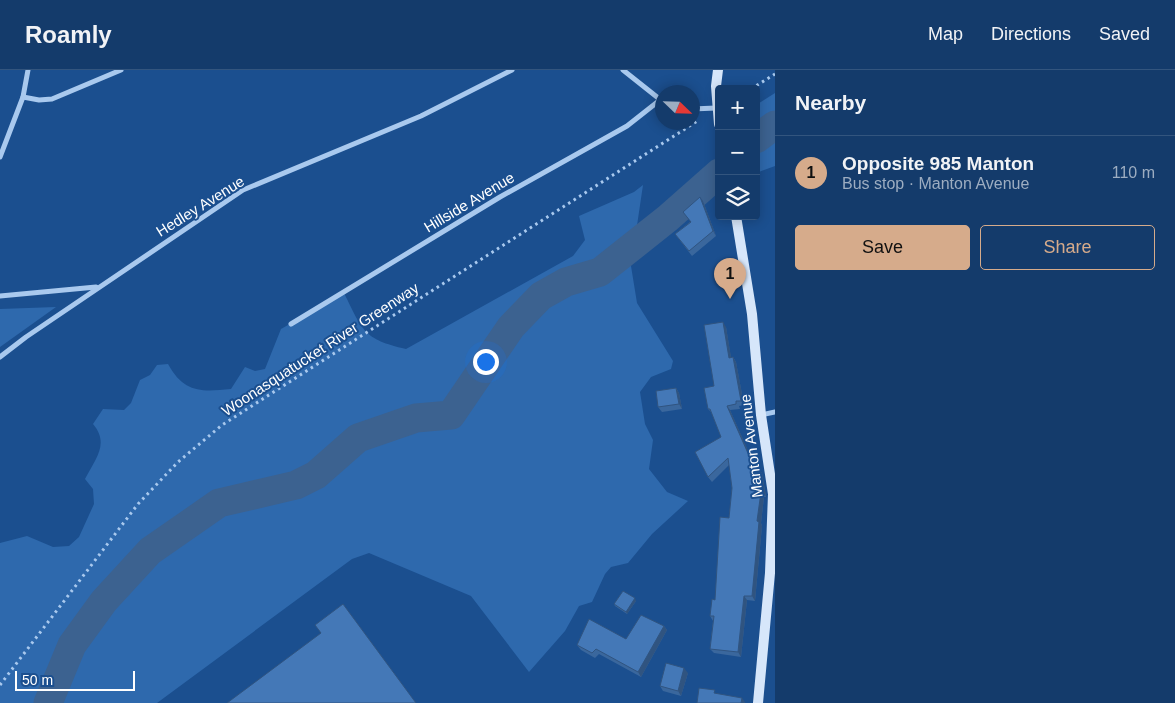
<!DOCTYPE html>
<html lang="en">
<head>
<meta charset="utf-8">
<style>
	body { margin:0; font-family:Arial,sans-serif; background:#1d4271; color:#f1f3f6 }
	.controls { position:absolute; right:15px; top:15px; display:grid; overflow:hidden; border-radius:5px; box-shadow:0 2px 12px #0003 }
	.controls button { width:45px; height:45px; display:grid; place-items:center; padding:0; border:0; border-bottom:1px solid #33557e; background:#143b6b; color:#f1f3f6; font:25px sans-serif }
	.compass { position:absolute; left:655px; top:15px; width:45px; height:45px; border-radius:50%; background:#143b6b; box-shadow:0 2px 12px #0003; rotate:113deg }
	.scale { position:absolute; left:15px; bottom:12px; width:120px; box-sizing:border-box; padding-left:5px; border:2px solid #fff; border-top:0; font-size:14px; line-height:18px; white-space:nowrap; color:#fff; -webkit-text-stroke:4px #1b4f8f; paint-order:stroke }
	.you { position:absolute; left:485px; top:291px; width:18px; height:18px; margin:-12px; border:4px solid #fff; border-radius:50%; background:#1a73e8; box-shadow:0 0 0 8px #1a73e833 }
	.badge { display:grid; place-items:center; width:32px; height:32px; border-radius:50%; background:#d6ab8b; color:#111; font-size:16px; font-weight:700 }
	.pin { position:absolute; translate:-50% -41px; filter:drop-shadow(0 1px 2px #0008) }
	.pin::after { content:''; position:absolute; top:26px; width:18px; height:15px; background:inherit; clip-path:polygon(0 0,100% 0,50% 100%) }
	.list { margin:0; padding:0; list-style:none }
	h2 { display:flex; justify-content:space-between; align-items:center; height:65px; margin:0; padding:0 20px; font-size:21px }
	h2 small { font-size:16px; font-weight:400; color:#9dadc1 }
	.list li { display:grid; grid-template-columns:32px 1fr auto; gap:15px; align-items:center; box-sizing:border-box; height:75px; padding:0 20px; border-top:1px solid #33557e }
	.list b { display:block; font-size:19px; white-space:nowrap }
	.list p { margin:0; font-size:16px; white-space:nowrap; color:#9dadc1 }
	.list em { font-size:16px; font-style:normal; color:#9dadc1 }
	.actions { display:flex; gap:10px; padding:15px 20px }
	.actions a { flex:1; padding:11px 0; border:1px solid #d6ab8b; border-radius:5px; text-align:center; font-size:18px; color:#d6ab8b }
	.actions .main { background:#d6ab8b; color:#111 }
	.icon { flex:none; width:28px; height:28px; fill:none; stroke:currentColor; stroke-width:2; stroke-linecap:round; stroke-linejoin:round }
	.map { position:relative; flex:none; width:775px; height:633px; overflow:hidden }
	header { display:flex; align-items:center; gap:30px; box-sizing:border-box; height:70px; padding:0 25px; background:#143b6b; border-bottom:1px solid #33557e }
	header strong { font-size:24px }
	nav { display:flex; gap:28px; margin-inline-start:auto; font-size:18px }
	main { display:flex }
	aside { flex:1; background:#143b6b }
	.map>svg:first-child { display:block }
	.green { fill:#2e69ad }
	.lines { fill:none; stroke-linecap:round; stroke-linejoin:round }
	.river { stroke:#3c6290; stroke-width:29 }
	.path { stroke:#a9c9ee; stroke-width:3; stroke-dasharray:2.5 4; stroke-linecap:butt }
	.minor { stroke:#a9c9ee; stroke-width:5 }
	.secondary { stroke:#d6e6fa; stroke-width:10 }
	.wall { fill:#3a679d }
	.shaded-wall { fill:#305480 }
	.building { fill:#4478b7; stroke:#305480 }
	.labels { text-anchor:middle; dominant-baseline:central; stroke-width:4; stroke-linejoin:round; paint-order:stroke }
	.street-label { font-size:15px; fill:#fff; stroke:#1b4f8f }
</style>
</head>
<body>
<header>
<strong>Roamly</strong>
<nav><a>Map</a><a>Directions</a><a>Saved</a></nav>
</header>
<main>
<div class="map">
<svg width="775" height="633" viewBox="0 0 775 633">
	<rect width="100%" height="100%" fill="#1b4f8f"/>
	<!-- green -->
	<g class="green">
		<path d="M775 23V96L756 103V35Z"/>
		<path d="M643 115 631 196 637 233 673 291 671 299 651 307 640 322 645 354 653 370 649 399 667 422 688 431 652 464 628 493 611 497 605 504 592 532 579 536 565 561 529 602 471 526 369 483 352 489 157 633H0V473L27 466 53 477 69 476 79 467 94 434 93 419 85 409C95 389 110 374 93 354L103 339 124 340 131 333 140 310 150 305 157 295 168 294C184 323 201 322 231 319L245 297 255 301 265 299 281 259 344 223C363 261 363 269 406 279L573 186 585 170 579 146 634 122Z"/>
		<path d="M56 237 0 277V239Z"/>
	</g>
	<g class="lines">
		<!-- river -->
		<g class="river">
			<path d="M756 69 775 55"/>
			<path d="M48 633 72 575 104 531 150 481 219 433 296 415 316 405 358 368 416 348 451 345 511 257 541 226 566 212 600 202 668 148 719 103"/>
		</g>
		<!-- path -->
		<g class="path">
			<path d="M751 19 775 4"/>
			<path d="M0 615 138 434 178 392 222 355 699 50"/>
		</g>
		<!-- minor -->
		<g class="minor">
			<path d="M623 0 662 31"/>
			<path d="M23 27 39 30 52 29 121 0"/>
			<path d="M692 39 716 38"/>
			<path d="M0 87 23 27 28 0"/>
			<path d="M0 226 96 217"/>
			<path d="M291 254 500 127 627 56 660 30"/>
			<path d="M0 287 26 267 243 120 421 46 512 0"/>
			<path d="M761 345 775 342"/>
		</g>
		<!-- secondary -->
		<g class="secondary">
			<path d="M718 0 716 16 719 54"/>
			<path d="M736 146 752 244 761 345 773 424 770 503 758 633"/>
		</g>
	</g>
	<!-- wall -->
	<g class="wall">
		<path d="M703 131 716 166 692 186 675 164 690 152Z"/>
		<path d="M726 257 731 288 733 287 736 292 744 335 739 336 740 339 730 340 756 399 758 398 762 403 766 427H764L761 453 762 456 755 531 747 530 741 587 714 583 710 579 713 551 710 546 715 530 729 448 732 418 729 395 712 412 708 407 721 367 712 343 708 339 714 316Z"/>
		<path d="M676 318 679 323 682 339 662 342 658 337Z"/>
		<path d="M636 531 627 544 615 536 614 534Z"/>
		<path d="M664 556 667 560 641 607 599 584 595 588 581 580 577 575 626 569Z"/>
		<path d="M688 603 681 626 663 621 660 616Z"/>
	</g>
	<!-- shaded-wall -->
	<g class="shaded-wall">
		<path d="M700 127 703 131 716 166 713 161Z"/>
		<path d="M723 252 726 257 732 293 729 288Z"/>
		<path d="M733 287 736 292 744 335 741 331Z"/>
		<path d="M676 318 679 323 682 339 679 334Z"/>
		<path d="M727 336 730 340 758 403 755 399Z"/>
		<path d="M758 398 762 403 766 427 762 422Z"/>
		<path d="M761 422 764 427 761 453 762 456 755 531 752 526 757 451Z"/>
		<path d="M744 526 747 530 741 587 738 582Z"/>
		<path d="M635 528 636 531 627 544 626 542Z"/>
		<path d="M664 556 667 560 641 607 638 602Z"/>
		<path d="M684 598 688 603 681 626 678 621Z"/>
		<path d="M742 628 745 632V633H741Z"/>
	</g>
	<!-- building -->
	<g class="building">
		<path d="M700 127 713 161 689 181 675 164 691 152 683 142Z"/>
		<path d="M723 252 729 288 733 287 741 331H736V334L727 336 755 399 758 398 762 422H761L757 451 759 452 752 526H744L738 582 710 579 714 546H710L712 529 715 530 720 447 729 448 732 418 728 388 708 407 695 382 721 367 710 339H708L704 318 714 316 704 255Z"/>
		<path d="M676 318 679 334 658 337 656 321Z"/>
		<path d="M623 521 635 528 626 542 614 534Z"/>
		<path d="M343 534 416 633H227L321 563 315 555Z"/>
		<path d="M641 545 664 556 638 602 596 579 592 583 577 575 589 549 626 569Z"/>
		<path d="M666 593 684 598 678 621 660 616Z"/>
		<path d="M699 618 715 620 714 623 742 628 741 633H697Z"/>
	</g>
	<g class="labels">
		<!-- street labels -->
		<g class="street-label">
			<text transform="translate(469 132) rotate(-31)">Hillside Avenue</text>
			<text transform="translate(200 136) rotate(-32)">Hedley Avenue</text>
			<text transform="translate(320 279) rotate(-33)">Woonasquatucket River Greenway</text>
			<text transform="translate(751 376) rotate(-97)">Manton Avenue</text>
		</g>
	</g>
</svg>
<div class="controls">
<button>+</button>
<button>−</button>
<button><svg class="icon" aria-label="layers" viewBox="0 0 24 24"><path d="M12 4l9 5-9 5-9-5zM3 14l9 5 9-5"/></svg></button>
</div>
<svg class="compass" viewBox="-18 -18 36 36"><path d="M0-13l5 13h-10z" fill="#e53935"/><path d="M0 13l5-13h-10z" fill="#9dadc1"/></svg>
<div class="scale">50 m</div>
<div class="you"></div>
<div class="pin badge" style="left:730px;top:229px">1</div>
</div>
<aside>
<h2>Nearby<small></small></h2>
<ul class="list">
<li><span class="badge">1</span><div><b>Opposite 985 Manton</b><p>Bus stop · Manton Avenue</p></div><em>110 m</em></li>
</ul>
<div class="actions"><a class="main">Save</a><a>Share</a></div>
</aside>
</main>
</body>
</html>
